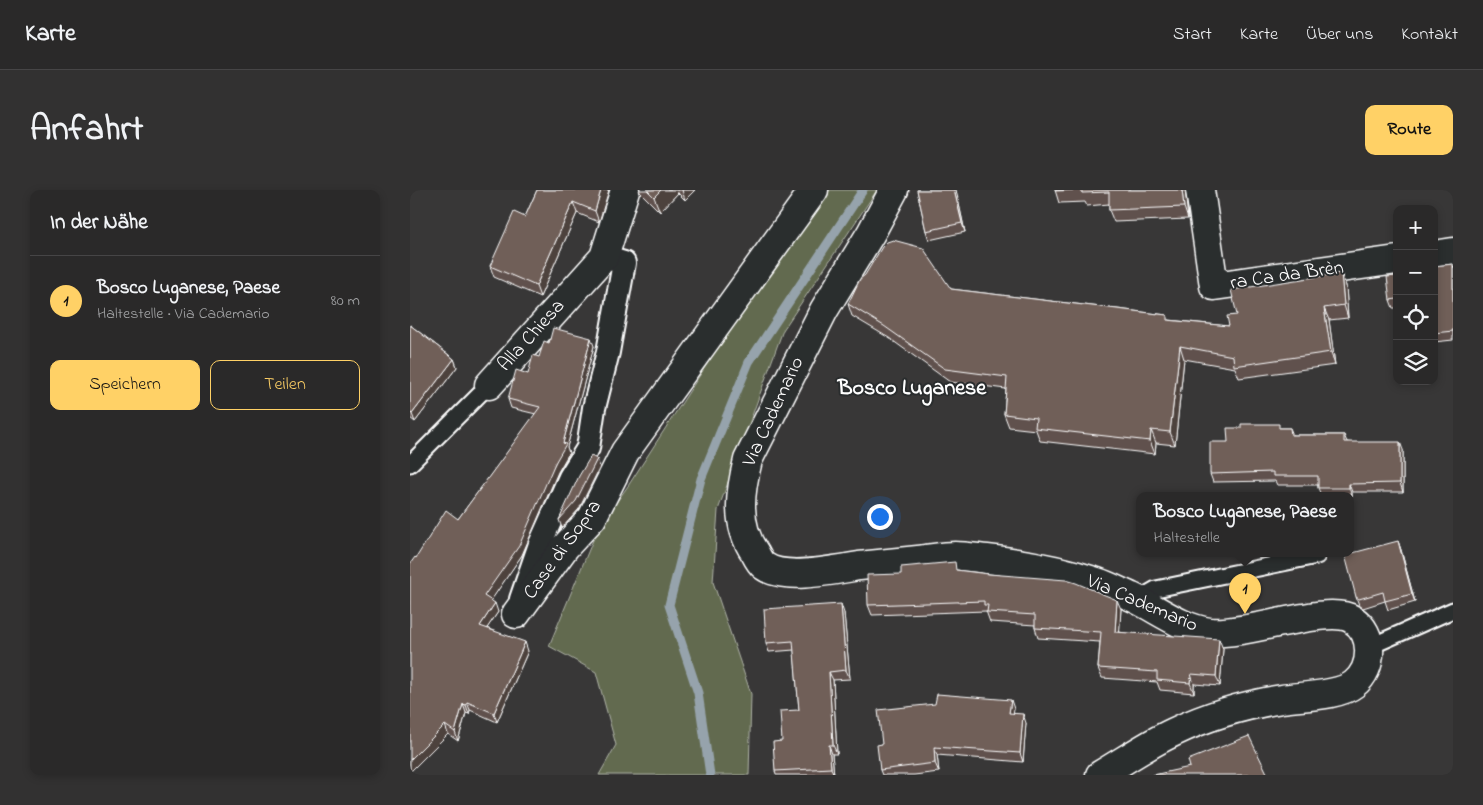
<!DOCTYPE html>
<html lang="de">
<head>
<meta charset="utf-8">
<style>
	body { margin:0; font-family:"Indie Flower",sans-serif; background:#323131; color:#f1f3f6 }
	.controls { position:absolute; right:15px; top:15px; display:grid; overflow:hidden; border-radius:10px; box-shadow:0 2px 8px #0003 }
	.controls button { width:45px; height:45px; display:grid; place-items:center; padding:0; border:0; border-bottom:1px solid #464546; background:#2a2929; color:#f1f3f6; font:25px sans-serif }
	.you { position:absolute; left:469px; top:326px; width:18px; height:18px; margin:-12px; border:4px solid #fff; border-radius:50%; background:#1a73e8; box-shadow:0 0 0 8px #1a73e833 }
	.badge { display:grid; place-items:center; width:32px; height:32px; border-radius:50%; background:#ffd166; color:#111; font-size:16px; font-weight:700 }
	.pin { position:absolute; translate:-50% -41px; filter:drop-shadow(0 1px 2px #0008) }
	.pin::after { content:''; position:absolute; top:26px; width:18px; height:15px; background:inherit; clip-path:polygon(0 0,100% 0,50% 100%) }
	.popup { position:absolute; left:726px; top:302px; width:218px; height:65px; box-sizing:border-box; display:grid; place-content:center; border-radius:10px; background:#2a2929; filter:drop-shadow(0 1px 4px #0005); font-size:16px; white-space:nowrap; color:#a5a6a8 }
	.popup b { font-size:19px; color:#f1f3f6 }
	.popup::after { content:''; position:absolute; left:50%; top:100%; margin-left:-10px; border:10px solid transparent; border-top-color:#2a2929 }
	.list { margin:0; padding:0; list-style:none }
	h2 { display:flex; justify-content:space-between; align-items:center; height:65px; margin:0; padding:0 20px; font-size:21px }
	h2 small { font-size:16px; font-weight:400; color:#a5a6a8 }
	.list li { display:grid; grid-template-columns:32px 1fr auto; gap:15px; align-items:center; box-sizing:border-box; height:90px; padding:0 20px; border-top:1px solid #464546 }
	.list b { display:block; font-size:19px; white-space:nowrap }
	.list p { margin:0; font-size:16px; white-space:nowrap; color:#a5a6a8 }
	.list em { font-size:16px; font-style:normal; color:#a5a6a8 }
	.actions { display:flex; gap:10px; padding:15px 20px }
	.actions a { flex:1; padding:11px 0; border:1px solid #ffd166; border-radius:10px; text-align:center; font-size:18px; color:#ffd166 }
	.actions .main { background:#ffd166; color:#111 }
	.icon { flex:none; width:28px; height:28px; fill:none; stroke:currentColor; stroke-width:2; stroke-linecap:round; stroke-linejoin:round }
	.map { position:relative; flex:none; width:1043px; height:585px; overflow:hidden; border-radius:10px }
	header { display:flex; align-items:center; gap:30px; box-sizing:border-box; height:70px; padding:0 25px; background:#2a2929; border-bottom:1px solid #464546 }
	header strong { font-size:24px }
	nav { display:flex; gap:28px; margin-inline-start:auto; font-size:18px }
	.intro { display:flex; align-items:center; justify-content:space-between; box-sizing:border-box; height:120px; padding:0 30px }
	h1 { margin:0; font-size:35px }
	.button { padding:12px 22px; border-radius:10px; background:#ffd166; color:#111; font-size:18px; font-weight:700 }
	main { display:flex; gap:30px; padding:0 30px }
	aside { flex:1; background:#2a2929; border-radius:10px; box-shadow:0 2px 8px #0003 }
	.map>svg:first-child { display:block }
	.green { fill:#626a50; stroke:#b0b4a8 }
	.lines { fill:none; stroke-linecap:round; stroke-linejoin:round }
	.stream { stroke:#96a3ac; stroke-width:9 }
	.service-casing { stroke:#fff; stroke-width:19 }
	.pedestrian-casing { stroke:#fff; stroke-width:26 }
	.minor-casing { stroke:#fff; stroke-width:31 }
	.tertiary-casing { stroke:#fff; stroke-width:31 }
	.service { stroke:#2a2d2e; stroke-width:15 }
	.pedestrian { stroke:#2a2d2e; stroke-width:22 }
	.minor { stroke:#2a2d2e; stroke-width:28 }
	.tertiary { stroke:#2a2d2e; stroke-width:28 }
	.wall { fill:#60514d; stroke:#fff }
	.shaded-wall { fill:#4e423e; stroke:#fff }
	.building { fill:#705e59; stroke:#fff }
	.labels { text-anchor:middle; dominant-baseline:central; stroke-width:4; stroke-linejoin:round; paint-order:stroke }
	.street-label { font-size:20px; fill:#fff; stroke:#2a2d2e }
	.quarter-label { font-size:22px; font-weight:bold; fill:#fff; stroke:#2a2d2e }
</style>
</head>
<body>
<header>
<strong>Karte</strong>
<nav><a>Start</a><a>Karte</a><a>Über uns</a><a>Kontakt</a></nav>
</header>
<div class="intro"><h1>Anfahrt</h1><a class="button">Route</a></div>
<main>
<aside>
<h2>In der Nähe<small></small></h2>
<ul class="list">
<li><span class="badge">1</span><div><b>Bosco Luganese, Paese</b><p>Haltestelle · Via Cademario</p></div><em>80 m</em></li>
</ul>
<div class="actions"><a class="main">Speichern</a><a>Teilen</a></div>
</aside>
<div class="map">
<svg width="1043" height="585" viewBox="0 0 1043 585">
	<rect width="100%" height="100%" fill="#383737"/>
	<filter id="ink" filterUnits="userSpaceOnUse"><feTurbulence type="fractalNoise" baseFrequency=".02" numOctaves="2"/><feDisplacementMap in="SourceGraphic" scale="10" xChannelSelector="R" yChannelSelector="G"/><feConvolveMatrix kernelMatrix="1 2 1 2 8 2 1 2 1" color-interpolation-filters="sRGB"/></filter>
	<g filter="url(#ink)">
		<!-- green -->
		<path class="green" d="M420 0H467L373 140 308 320 303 392 341 504 339 585H189L206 555 186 482 139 456 188 338 218 296 369 63 406 14Z"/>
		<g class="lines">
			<!-- stream -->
			<path class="stream" d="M300 585 288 503 259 415 291 289 339 172 453 0"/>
			<!-- service casing -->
			<g class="service-casing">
				<g id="service">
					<path d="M0 274 79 195"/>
					<path d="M727 410 746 399 907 366"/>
					<path d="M959 457 1043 420"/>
				</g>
			</g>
			<!-- pedestrian casing -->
			<g class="pedestrian-casing">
				<path id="pedestrian" d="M111 409 130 354 160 287 178 258 184 218 198 162 214 73 194 67"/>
			</g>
			<!-- minor casing -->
			<g class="minor-casing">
				<g id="minor">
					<path d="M790 0 804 96 987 70"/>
					<path d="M1024 65 1043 62"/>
					<path d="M79 195 194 67 215 0"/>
					<path d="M106 424 155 357 182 328 215 262 404 0"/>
				</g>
			</g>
			<!-- tertiary casing -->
			<g class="tertiary-casing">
				<path id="tertiary" d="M484 0 461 43 414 120 338 270C330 301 325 334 345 363 347 367 350 373 354 376 374 391 425 380 449 376 468 374 488 372 508 370 520 369 533 366 545 366 556 366 567 368 577 369 614 373 652 380 687 392 699 396 710 402 722 407 748 419 770 438 800 442 835 446 918 414 942 429 965 443 964 478 944 494 929 506 891 506 872 509 835 515 797 526 764 542 738 554 714 571 690 585"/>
			</g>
			<!-- service -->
			<use href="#service" class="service"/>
			<!-- pedestrian -->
			<use href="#pedestrian" class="pedestrian"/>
			<!-- minor -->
			<use href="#minor" class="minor"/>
			<!-- tertiary -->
			<use href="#tertiary" class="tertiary"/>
		</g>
		<!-- wall -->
		<g class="wall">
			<path d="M127 0H199L189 32 167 23 130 107 84 87 80 76 115 27Z"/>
			<path d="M229 0H285L275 10 268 3 250 22 230 2Z"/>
			<path d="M507 0H546L555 42 519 50 516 41Z"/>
			<path d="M645 0H775L778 29 704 32 699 20V14L677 16 675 12 649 13Z"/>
			<path d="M1043 74V150L1024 152V76Z"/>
			<path d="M931 83 936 96 938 128 919 130 925 175 829 188 825 178 774 169 765 255 746 253 745 264 630 251 626 240 599 237 594 224 596 199 540 192 479 148 442 126 438 114 541 99 757 125 759 130 819 136 827 125Z"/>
			<path d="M987 86V118H983L980 110Z"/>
			<path d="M0 135 44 169 47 177 5 232 0 228Z"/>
			<path d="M139 153 184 156 157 257 159 263 148 282 112 365 81 410 88 422 77 438 118 461 87 532 60 520 59 524 56 523 48 551 38 544 0 582 6 368 48 329 126 224 101 218 98 209 118 184Z"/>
			<path d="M870 238H880L883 245H934L937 252 993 260V302H942V306H940V305H911L908 298V295H867L865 291 803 292 800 284Z"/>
			<path d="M988 351 991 360 1005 412 978 420 975 411 953 418 949 415 946 407Z"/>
			<path d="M548 380 711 419 709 442 813 459 810 496 784 494V503L750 500 747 492 692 488 688 478 690 452 628 448 625 438V435L580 432 576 421 462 425 458 415 491 384Z"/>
			<path d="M434 423 440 489 423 490 427 564H422L424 585H366L365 581 372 551 389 520 384 460 359 462 356 453Z"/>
			<path d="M604 519 603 523 616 533 613 572 527 565 529 582 504 585H472L470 580 472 554Z"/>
		</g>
		<!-- shaded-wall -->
		<g class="shaded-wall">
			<path d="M191 0H199L189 32 185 21Z"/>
			<path d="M251 0H267L268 3 250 22 244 7Z"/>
			<path d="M272 0H285L275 10Z"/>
			<path d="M544 0H546L555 42 552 33Z"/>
			<path d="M772 0H775L778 29 774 17Z"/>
			<path d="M163 12 167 23 130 107 126 96Z"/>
			<path d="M931 83 936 96 938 128 934 115Z"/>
			<path d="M914 118 919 130 925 175 921 162Z"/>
			<path d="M181 148 184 156 157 257 159 263 148 282 112 365 78 415 74 406 145 273 153 253Z"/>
			<path d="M770 156 774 169 765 255 760 242Z"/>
			<path d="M44 169 47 177 5 232 2 224Z"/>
			<path d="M741 240 746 253 745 264 740 251Z"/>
			<path d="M990 252 993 260V302L990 293Z"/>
			<path d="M187 269 190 277 169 319 152 338 149 330Z"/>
			<path d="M939 294 942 302V306L939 298Z"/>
			<path d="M988 351 991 360 1005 412 1002 404Z"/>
			<path d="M707 410 711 419 709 451 705 442Z"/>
			<path d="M85 413 88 422 73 444 70 436Z"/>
			<path d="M431 414 434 423 440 489 436 480Z"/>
			<path d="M809 449 813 459 810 496 806 486Z"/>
			<path d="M115 452 118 461 87 532 84 523Z"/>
			<path d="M419 482 423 490 427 564 423 555Z"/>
			<path d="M781 484 784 494V503L780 493Z"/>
			<path d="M601 510 604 519 602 532 599 523Z"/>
			<path d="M57 512 60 520 59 524 56 515Z"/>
			<path d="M53 514 56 523 48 551 45 542Z"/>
			<path d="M613 524 616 533 613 572 610 563Z"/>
			<path d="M35 535 38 544 0 582V570Z"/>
			<path d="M419 555 422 564 424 585 421 578Z"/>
			<path d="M524 557 527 565 529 582 525 573Z"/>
		</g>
		<!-- building -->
		<g class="building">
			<path d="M127 0H191L185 21 163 12 126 96 80 76 104 22 115 27Z"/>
			<path d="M237 0H251L244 7Z"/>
			<path d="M507 0H544L552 33 516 41Z"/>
			<path d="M645 0H671L645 1Z"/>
			<path d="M672 0H772L774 17 699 20V2L672 3Z"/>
			<path d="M483 50 513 58 541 99 757 125V130L819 136 817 126 827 125 821 100 931 83 934 115 914 118 921 162 824 176 823 166 770 156 760 242 741 240 740 251 625 238 626 228 594 224 597 187 535 179 474 136 438 114 450 89 455 85 472 57 477 52Z"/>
			<path d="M1043 74V141L1024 143V76Z"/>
			<path d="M987 86V109L980 110 977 87Z"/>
			<path d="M0 135 44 169 2 224 0 222Z"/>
			<path d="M143 138 181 148 153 253 156 254 145 273 109 356 74 406 85 413 70 436 115 452 84 523 57 512 56 515 53 514 45 542 35 535 0 570V374L5 367 6 368 36 320 48 329 130 217 98 209 106 180 118 184 123 165 129 167 134 151 139 153Z"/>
			<path d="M831 234H869V238H880L881 245H934V252H990V293L939 294V298H908V286H863V282L800 284V252H818L817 238H831Z"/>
			<path d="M181 266 187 269 166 311 149 330 169 286Z"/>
			<path d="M988 351 1002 404 975 411 973 402 949 409 946 407 935 365Z"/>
			<path d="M545 372 546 380 579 384 656 390 666 393 707 410 705 442 809 449 806 486 781 484 780 493 747 490V482L688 478 691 442 625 438V425L577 422 578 415H574V411L458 415 457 385 491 384V377Z"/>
			<path d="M431 414 436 480 419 482 423 555H419L421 578 365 581 363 552 372 551 370 521 389 520 383 451 356 453 354 419Z"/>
			<path d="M527 504 601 510 599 523 613 524 610 563 524 557 525 573 470 580 467 555 472 554 468 520 525 514Z"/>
			<path d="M839 546 858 585H743L780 577 778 570Z"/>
		</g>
	</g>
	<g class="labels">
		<!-- street labels -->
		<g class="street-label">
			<text transform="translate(877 86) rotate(-8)">ra Ca da Brèn</text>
			<text transform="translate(122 146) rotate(-48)">Alla Chiesa</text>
			<text transform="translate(364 222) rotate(-65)">Via Cademario</text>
			<text transform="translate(153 360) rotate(-54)">Case di Sopra</text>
			<text transform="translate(732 414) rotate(23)">Via Cademario</text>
		</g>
		<!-- quarter labels -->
		<g class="quarter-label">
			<text x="502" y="199">Bosco Luganese</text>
		</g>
	</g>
</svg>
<div class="controls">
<button>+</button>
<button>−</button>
<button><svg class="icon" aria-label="locate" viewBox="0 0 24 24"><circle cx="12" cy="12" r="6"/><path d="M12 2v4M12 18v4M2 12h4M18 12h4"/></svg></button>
<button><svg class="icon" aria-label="layers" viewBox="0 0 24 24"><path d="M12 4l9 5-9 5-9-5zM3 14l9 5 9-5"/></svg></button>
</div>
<div class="you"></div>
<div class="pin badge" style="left:835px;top:424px">1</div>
<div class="popup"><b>Bosco Luganese, Paese</b>Haltestelle</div>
</div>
</main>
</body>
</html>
